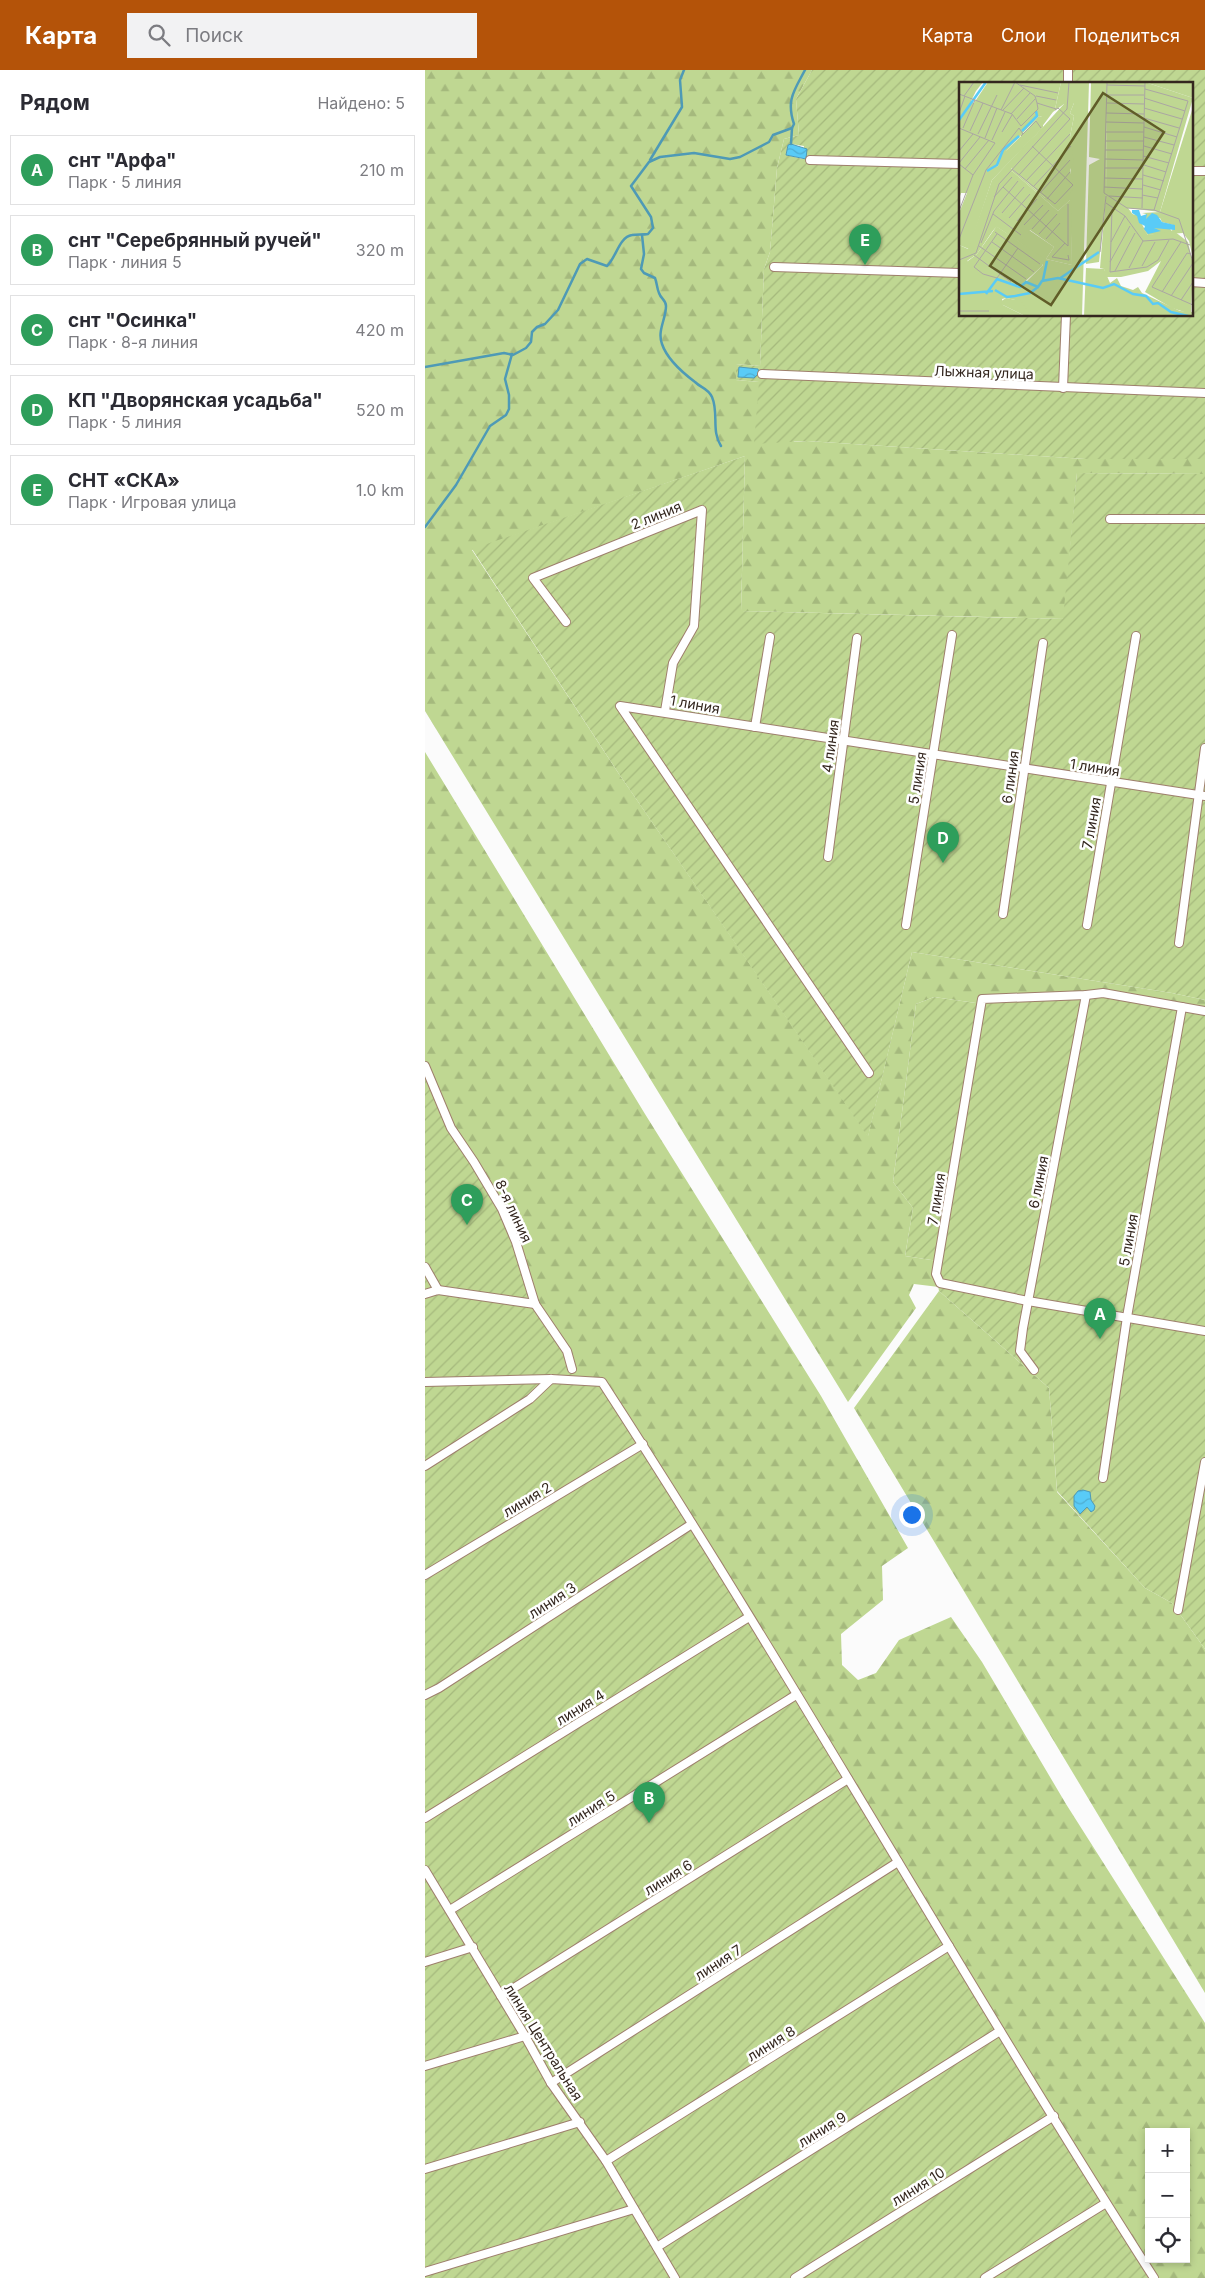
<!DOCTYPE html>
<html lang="ru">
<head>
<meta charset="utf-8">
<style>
	body { margin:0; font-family:Inter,sans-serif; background:#f2f2f3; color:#2b2b33 }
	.controls { position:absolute; right:15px; bottom:15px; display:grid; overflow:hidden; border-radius:0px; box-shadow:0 2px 8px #0003 }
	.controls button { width:45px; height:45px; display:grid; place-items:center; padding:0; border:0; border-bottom:1px solid #e1e1e2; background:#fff; color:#2b2b33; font:25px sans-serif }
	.you { position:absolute; left:486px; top:1444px; width:18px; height:18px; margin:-12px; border:4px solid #fff; border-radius:50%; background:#1a73e8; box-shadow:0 0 0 8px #1a73e833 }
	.badge { display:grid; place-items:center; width:32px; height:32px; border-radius:50%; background:#b45309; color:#fff; font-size:16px; font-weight:700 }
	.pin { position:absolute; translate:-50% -41px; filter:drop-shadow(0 1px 2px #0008) }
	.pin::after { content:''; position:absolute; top:26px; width:18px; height:15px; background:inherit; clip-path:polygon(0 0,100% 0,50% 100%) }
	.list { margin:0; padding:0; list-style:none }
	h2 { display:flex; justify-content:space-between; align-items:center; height:65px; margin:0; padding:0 20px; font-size:21px }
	h2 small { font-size:16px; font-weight:400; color:#7c7c81 }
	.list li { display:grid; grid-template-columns:32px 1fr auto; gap:15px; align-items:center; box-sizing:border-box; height:70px; margin:0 10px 10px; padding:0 10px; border:1px solid #e1e1e2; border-radius:0px }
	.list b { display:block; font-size:19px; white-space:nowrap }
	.list p { margin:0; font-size:16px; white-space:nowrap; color:#7c7c81 }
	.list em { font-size:16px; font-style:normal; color:#7c7c81 }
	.icon { flex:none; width:28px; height:28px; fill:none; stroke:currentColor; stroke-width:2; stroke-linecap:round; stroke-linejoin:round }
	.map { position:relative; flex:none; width:780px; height:2208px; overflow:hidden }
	header { display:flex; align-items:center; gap:30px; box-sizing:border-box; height:70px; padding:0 25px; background:#b45309; color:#fff }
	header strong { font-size:24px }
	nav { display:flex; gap:28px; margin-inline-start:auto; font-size:18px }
	.search { width:350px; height:45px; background:#f2f2f3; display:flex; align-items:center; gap:12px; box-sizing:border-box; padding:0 18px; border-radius:0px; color:#7c7c81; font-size:19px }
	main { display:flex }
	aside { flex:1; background:#fff }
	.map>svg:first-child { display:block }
	.forest { fill:url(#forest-firs); fill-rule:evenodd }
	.garden { fill:url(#garden-furrows); fill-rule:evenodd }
	.water { fill:url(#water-waves); stroke:#4e9ab6 }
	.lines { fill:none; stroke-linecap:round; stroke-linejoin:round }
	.stream { stroke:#4e9ab6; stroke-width:2.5 }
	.street-casing { stroke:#9e7f6c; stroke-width:10 }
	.street { stroke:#fff; stroke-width:8 }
	.labels { text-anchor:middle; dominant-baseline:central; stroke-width:5; stroke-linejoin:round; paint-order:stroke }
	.street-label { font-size:14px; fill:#34271f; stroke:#fff }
	.inset-river { fill:none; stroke:#59cbf7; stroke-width:2.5 }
	.inset-road { fill:none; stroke:#aba6a3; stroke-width:1 }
	.view { fill:#605c28; fill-opacity:0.15; stroke:#605c28; stroke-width:2.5 }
	.inset-edge { fill:none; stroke:#34271f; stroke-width:2.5 }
</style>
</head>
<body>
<header>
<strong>Карта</strong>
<div class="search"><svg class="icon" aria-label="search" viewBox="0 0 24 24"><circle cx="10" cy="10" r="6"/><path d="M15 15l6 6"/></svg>Поиск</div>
<nav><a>Карта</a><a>Слои</a><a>Поделиться</a></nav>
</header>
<main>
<aside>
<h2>Рядом<small>Найдено: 5</small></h2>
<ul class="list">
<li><span class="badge" style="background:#2e9e5b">A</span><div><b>снт &quot;Арфа&quot;</b><p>Парк · 5 линия</p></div><em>210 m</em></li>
<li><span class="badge" style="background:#2e9e5b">B</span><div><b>снт &quot;Серебрянный ручей&quot;</b><p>Парк · линия 5</p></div><em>320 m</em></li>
<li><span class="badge" style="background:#2e9e5b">C</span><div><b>снт &quot;Осинка&quot;</b><p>Парк · 8-я линия</p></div><em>420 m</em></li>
<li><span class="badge" style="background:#2e9e5b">D</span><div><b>КП &quot;Дворянская усадьба&quot;</b><p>Парк · 5 линия</p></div><em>520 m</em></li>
<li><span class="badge" style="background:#2e9e5b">E</span><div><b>СНТ «СКА»</b><p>Парк · Игровая улица</p></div><em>1.0 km</em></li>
</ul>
</aside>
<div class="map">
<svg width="780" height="2208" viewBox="0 0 780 2208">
	<defs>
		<pattern id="forest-firs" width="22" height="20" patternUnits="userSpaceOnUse" patternTransform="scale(1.25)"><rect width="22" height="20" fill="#bfd792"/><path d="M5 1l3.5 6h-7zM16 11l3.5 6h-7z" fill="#a5b97d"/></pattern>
		<pattern id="garden-furrows" width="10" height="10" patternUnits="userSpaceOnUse" patternTransform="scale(1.25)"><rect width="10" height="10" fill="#bfd792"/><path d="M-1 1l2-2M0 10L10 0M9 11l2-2" fill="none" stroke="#a5b97d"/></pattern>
		<pattern id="water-waves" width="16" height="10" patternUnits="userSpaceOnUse" patternTransform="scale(1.25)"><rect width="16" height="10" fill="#59cbf7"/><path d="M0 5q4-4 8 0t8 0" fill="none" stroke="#4eaed3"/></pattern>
	</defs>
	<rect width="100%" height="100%" fill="#fbfbfb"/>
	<!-- forest -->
	<g class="forest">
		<path d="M0 0H387L371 29 374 65 359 69 352 98 345 182 339 199 335 296 311 294V310L334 312 369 372 382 371 660 389H780V404L652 403 639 549 316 541 320 386 47 480 194 704 443 1066 487 882 747 923 780 930V941L551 933 509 927 491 934 468 1112 488 1138 480 1186 513 1191 511 1205 514 1217 489 1214 484 1225 491 1238 423 1332 0 641Z"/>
		<path d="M0 682 220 1044 396 1326 483 1478 457 1496 458 1530 416 1564 417 1595 433 1610 451 1603 474 1570 526 1547 557 1592 641 1734 780 1953V2208H729L150 1310 110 1234 26 1058 0 997ZM724 2062H761V2189H724Z"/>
		<path d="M514 1221 624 1318 632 1422 720 1518 747 1533 780 1579V1923L429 1338Z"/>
	</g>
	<!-- garden -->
	<g class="garden">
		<path d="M387 0H780V389H660L382 371 329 374 334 312 311 310V294L335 296 339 199 345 182 352 98 359 69 374 65 371 29ZM535 14H766V245H535ZM366 74 379 76 378 89 361 85 363 75Z"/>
		<path d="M320 386 316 541 638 549 652 403 780 404V930L747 923 487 882 443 1067 194 704 47 479Z"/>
		<path d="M680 923 780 941V1579L747 1533 720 1518 632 1421 624 1318 514 1221 511 1205 513 1191 480 1186 488 1138 468 1112 491 934 509 927 551 933Z"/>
		<path d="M0 997 26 1058 77 1139 110 1234 142 1281 150 1310 177 1312 729 2208H0Z"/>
	</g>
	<!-- water -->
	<g class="water">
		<path d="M366 74 382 79 381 89 361 85 363 75Z"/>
		<path d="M314 297 333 299 334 303 329 308 313 307Z"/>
		<path d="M658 1420 665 1422 666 1430 670 1436 669 1440 666 1442 662 1437 655 1444 649 1436V1426L653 1421Z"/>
	</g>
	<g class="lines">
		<!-- stream -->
		<g class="stream">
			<path d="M366 74 367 58"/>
			<path d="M225 90 257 37 255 10 259 0"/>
			<path d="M217 165 219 184 216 199 219 203 230 208C232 213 232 219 234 223 236 229 241 230 241 236 241 249 232 261 237 274 242 289 258 303 270 312 276 318 283 318 287 327 294 343 286 361 296 376"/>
			<path d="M0 297 79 283 88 285 101 278 106 272 107 262 112 257 120 254 133 240 155 194 162 189 182 196C191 188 194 167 207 165 212 164 218 165 223 164L228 158 226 147 206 116 224 92 235 87 269 83 305 89 315 87 344 72 348 65 367 58 369 54C361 30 369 21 380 0"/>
			<path d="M0 457 31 415 65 356 81 345 84 339V325L80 309 87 284"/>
		</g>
		<!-- street casing -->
		<g class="street-casing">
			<g id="street">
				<path d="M643 0V14"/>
				<path d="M385 90 535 94"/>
				<path d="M766 101H780"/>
				<path d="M349 197 535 203"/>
				<path d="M766 212 780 213"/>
				<path d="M337 304 780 323"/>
				<path d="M638 318 641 245"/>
				<path d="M685 449H780"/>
				<path d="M141 552 108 508 277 440 269 556 248 593 240 641"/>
				<path d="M330 657 345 567"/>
				<path d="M403 787 432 568"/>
				<path d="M578 844 618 573"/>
				<path d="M481 855 527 565"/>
				<path d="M662 855 711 566"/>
				<path d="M754 873 780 678"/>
				<path d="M780 941 678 923 661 925 557 929 511 1204 515 1213 603 1231 780 1261"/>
				<path d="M0 996 26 1058 49 1092 77 1139 91 1172 110 1234 142 1281 147 1299"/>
				<path d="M444 1003 195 636 780 726"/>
				<path d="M0 1197 13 1220"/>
				<path d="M0 1224 13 1220 110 1234"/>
				<path d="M609 1300 595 1281 598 1258 661 925"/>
				<path d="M0 1312 126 1309 177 1312C368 1606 540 1913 729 2208"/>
				<path d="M0 1396 105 1329 126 1309"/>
				<path d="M678 1408 702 1247 757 937"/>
				<path d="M0 1505 218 1374"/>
				<path d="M753 1540 780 1392"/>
				<path d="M0 1625 14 1618 267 1454"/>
				<path d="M0 1748 324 1547"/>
				<path d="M0 1800 100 1966 126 2013 181 2091 250 2208"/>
				<path d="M25 1840 371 1625"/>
				<path d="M0 1892 48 1877"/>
				<path d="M76 1926 423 1709"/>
				<path d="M0 1996 100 1966"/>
				<path d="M126 2013 473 1792"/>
				<path d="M181 2091 524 1876"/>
				<path d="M0 2099 155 2052"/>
				<path d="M232 2177 575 1961"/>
				<path d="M0 2202 209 2139"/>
				<path d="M370 2208 629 2046"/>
				<path d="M560 2208 681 2133"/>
			</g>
		</g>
		<!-- street -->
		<use href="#street" class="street"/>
	</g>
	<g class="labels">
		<!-- street labels -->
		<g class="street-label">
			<text transform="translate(559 302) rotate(2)">Лыжная улица</text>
			<text transform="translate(231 445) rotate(-22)">2 линия</text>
			<text transform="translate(270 634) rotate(10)">1 линия</text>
			<text transform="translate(405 676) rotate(-82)">4 линия</text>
			<text transform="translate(670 697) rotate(9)">1 линия</text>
			<text transform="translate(585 707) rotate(-82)">6 линия</text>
			<text transform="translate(492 708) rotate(-81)">5 линия</text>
			<text transform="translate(666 753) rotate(-80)">7 линия</text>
			<text transform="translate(613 1112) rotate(-79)">6 линия</text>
			<text transform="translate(511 1129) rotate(-81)">7 линия</text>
			<text transform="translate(89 1141) rotate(65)">8-я линия</text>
			<text transform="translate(703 1170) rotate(-80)">5 линия</text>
			<text transform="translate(102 1429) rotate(-31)">линия 2</text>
			<text transform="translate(127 1530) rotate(-33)">линия 3</text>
			<text transform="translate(155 1637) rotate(-32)">линия 4</text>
			<text transform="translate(166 1738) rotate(-32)">линия 5</text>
			<text transform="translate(243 1807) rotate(-32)">линия 6</text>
			<text transform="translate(293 1892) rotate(-33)">линия 7</text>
			<text transform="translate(119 1972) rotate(58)">линия Центральная</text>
			<text transform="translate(346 1973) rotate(-32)">линия 8</text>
			<text transform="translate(397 2059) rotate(-32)">линия 9</text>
			<text transform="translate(493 2116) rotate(-32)">линия 10</text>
		</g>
	</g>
	<!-- overview -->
	<g transform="translate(534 12)">
		<rect width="234" height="234" fill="#fbfbfb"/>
		<path d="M102 0H105V22L94 30 52 86 86 116 112 109 111 55 115 34 111 31 115 21V0H130L123 234H72L56 218 47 216 43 217 44 223 66 234H30V222H0V163L9 167 33 98 83 45V35L80 34 48 68 39 84 26 89 78 20 96 27ZM53 89 99 129 111 118 113 183 87 177 95 165 70 148 62 158 38 143 30 152ZM37 144 81 175 84 183 65 202 24 192 8 179 18 172ZM132 0H148L147 113 140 180 127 182 130 83 141 77 130 75ZM186 0H234V16ZM234 25V176L230 159 224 151 189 153 172 132 178 133 185 146H210L213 149 214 143 203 140 201 136 187 137V132L183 131 201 130ZM127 186 145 187 151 201 158 196 162 204 174 208 179 205 183 211 221 229 234 230V234H125Z" fill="#bfd792" fill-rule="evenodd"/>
		<path d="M47 216 62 219 72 234H78H66L44 223 41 220Z" fill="#bfd792"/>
		<path d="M0 0H24L17 9 12 19 15 21 29 0H102L96 27 79 21V27L61 45 64 52 80 34 83 35 84 45 33 98 10 167 0 163V131L8 111H2L0 117ZM56 52 63 53 43 73 39 84 27 88ZM105 0H115V21L111 31 115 34 111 55 115 80 111 88 115 106 101 125 86 116 49 83 105 22ZM148 0H186L234 16 201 130 169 126 189 153 215 149 229 160 234 182 232 232 213 226 186 210 202 179 189 189 162 195H147L145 187 141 186 147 113ZM53 89 99 129 112 117 113 183 87 177 95 165 71 148 62 159 37 144 86 177 83 184 61 204 24 192 5 182 18 172 37 145 30 153 26 150 41 102ZM0 222H30V234H0Z" fill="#bfd792" fill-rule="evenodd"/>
		<path d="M180 128 182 134 188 132 187 137 193 131 198 133 203 140 216 143V148L195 146 202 149 189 152 185 147 186 144 180 141 178 134 173 131V128Z" fill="#59cbf7"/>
		<path class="inset-river" d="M0 38 27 0M63 49 78 34 77 29M28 89 38 83 44 68 60 54M100 197 140 170M84 198 88 179M36 208 48 215 56 214 71 211 79 205M0 212 34 209M27 212 38 197 61 205 67 200 79 205 83 199 99 196 144 206 155 202 174 212 187 214 194 222 199 221 212 230 229 234"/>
		<path class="inset-road" d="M56 0 76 14 78 21M148 0 145 111 168 126 195 128 220 137 234 180M61 3 99 11M148 3 186 4M186 7 229 19 195 128M0 12 53 32 62 44M148 13H185M5 14 15 0M77 14 97 18M185 16 226 29M78 21 97 27M148 21 185 22M185 26 223 37M42 28 56 0M44 28 65 6M0 31 6 14M147 31 185 32M52 32 71 11M185 36 220 46M58 37 76 17M147 40 185 41M62 44 79 27 78 21M185 45 218 55M0 46 36 61 14 93 0 129M4 46 16 18M11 49 24 21M43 50 53 33M147 50H185M19 52 38 13M62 54 77 39 82 46M185 55 215 63M26 56 38 26M33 58 46 30M146 59H185M185 64 213 72M146 68H184M0 69 14 52M184 74 210 81M146 77 184 78M0 81 21 55M0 82 14 93M185 83 207 90M146 86H184M6 87 30 58M53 87 96 122 114 103 73 64M60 93 111 37 99 26 96 28M184 93 205 99M145 96 184 97M67 99 111 52M184 103 202 108M44 105 109 164V122M74 105 112 64M145 105 183 107M81 111 111 78M183 113 199 116M150 114 184 116M35 115 53 95M88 117 111 90M147 121 166 134 184 159 214 157 231 163M183 126 186 0M153 127 151 190 188 185 199 178 210 158M43 131 65 105M34 132 62 153M50 136 71 112M58 139 78 117M65 143 84 123M73 147 90 128M36 150 81 182M38 152 15 185 24 192 38 196 59 166M80 152 98 132M0 157 27 88 60 46 64 52M87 157 101 141M33 160 75 190M152 160 166 134M222 160 193 205 234 223M22 161 35 129 59 99M106 161 93 175 110 178 109 173M20 164 67 197M141 170 147 114M15 173 52 200M0 178 17 171 40 102 108 27 110 0M151 180 171 144M183 184 196 160M170 186 184 159M156 189 176 151M203 210 228 171 232 172M212 214 234 181M222 218 234 200M0 229H30"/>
		<path class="view" d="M144 11 205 50 92 223 31 184Z"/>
		<rect width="234" height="234" class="inset-edge"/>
	</g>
</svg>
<div class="controls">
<button>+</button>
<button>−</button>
<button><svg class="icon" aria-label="locate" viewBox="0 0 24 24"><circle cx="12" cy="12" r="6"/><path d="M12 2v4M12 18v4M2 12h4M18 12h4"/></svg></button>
</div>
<div class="you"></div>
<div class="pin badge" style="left:675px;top:1269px;background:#2e9e5b">A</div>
<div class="pin badge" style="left:224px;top:1753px;background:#2e9e5b">B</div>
<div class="pin badge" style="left:42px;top:1155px;background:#2e9e5b">C</div>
<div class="pin badge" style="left:518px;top:793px;background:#2e9e5b">D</div>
<div class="pin badge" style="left:440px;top:195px;background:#2e9e5b">E</div>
</div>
</main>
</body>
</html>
